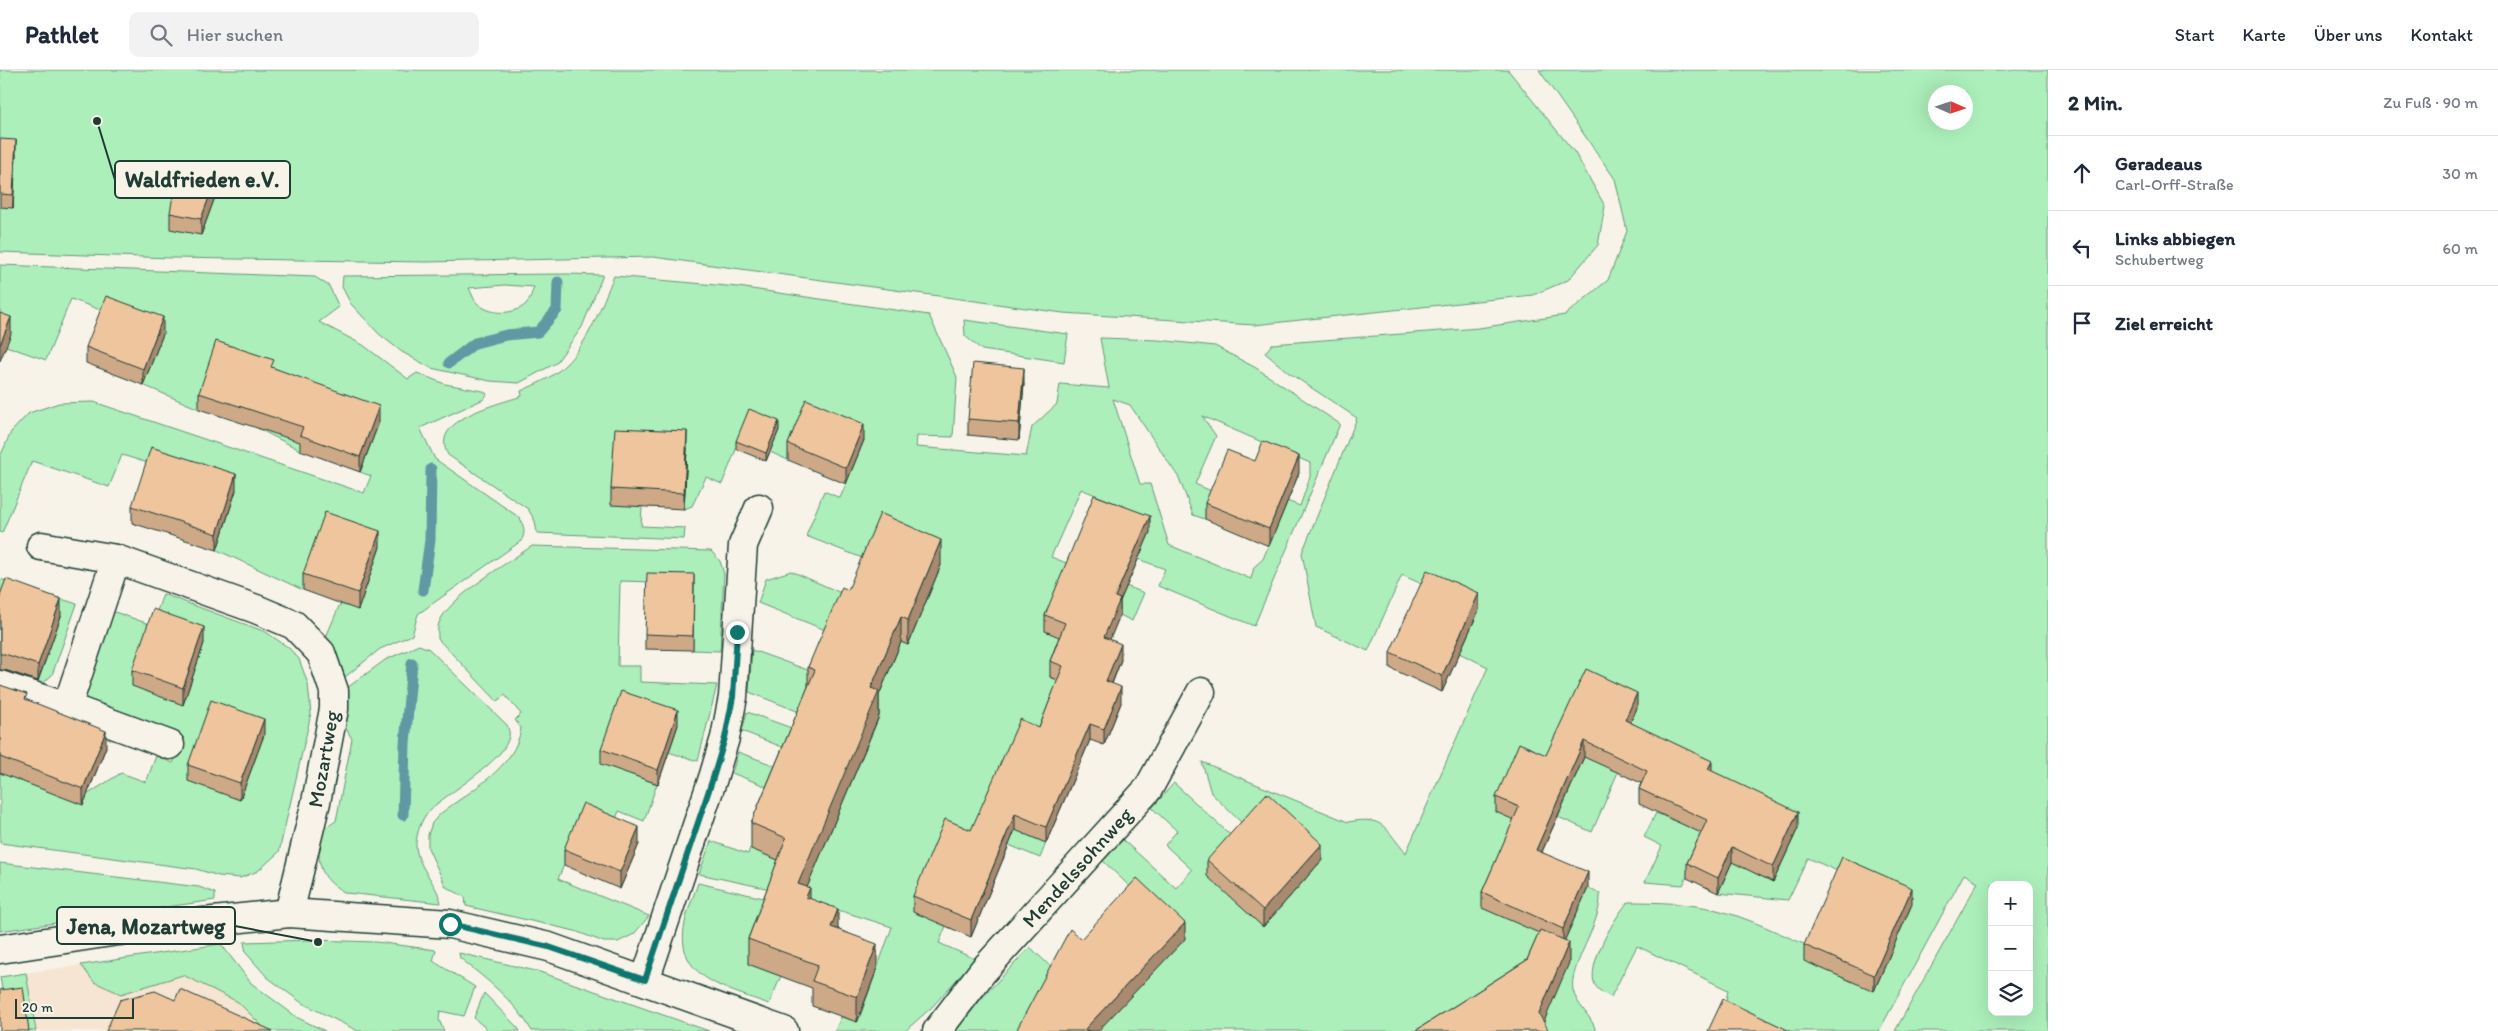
<!DOCTYPE html>
<html lang="de">
<head>
<meta charset="utf-8">
<style>
	body { margin:0; font-family:Itim,sans-serif; background:#f2f2f3; color:#1f2937 }
	.controls { position:absolute; right:15px; bottom:15px; display:grid; overflow:hidden; border-radius:10px; box-shadow:0 5px 20px #0002 }
	.controls button { width:45px; height:45px; display:grid; place-items:center; padding:0; border:0; border-bottom:1px solid #e0e1e3; background:#fff; color:#1f2937; font:25px sans-serif }
	.compass { position:absolute; left:1928px; top:15px; width:45px; height:45px; border-radius:50%; background:#fff; box-shadow:0 5px 20px #0002; rotate:93deg }
	.scale { position:absolute; left:15px; bottom:12px; width:119px; box-sizing:border-box; padding-left:5px; border:2px solid #1f3d34; border-top:0; font-size:14px; line-height:18px; white-space:nowrap; color:#1f3d34; -webkit-text-stroke:4px #f7f3e8; paint-order:stroke }
	.stop { position:absolute; width:15px; height:15px; margin:-11px; border:4px solid #0f766e; border-radius:50%; background:#fff }
	.stop.end { background:#0f766e; border-color:#fff; box-shadow:0 1px 5px #0008 }
	.list { margin:0; padding:0; list-style:none }
	h2 { display:flex; justify-content:space-between; align-items:center; height:65px; margin:0; padding:0 20px; font-size:21px }
	h2 small { font-size:16px; font-weight:400; color:#747a83 }
	.list li { display:grid; grid-template-columns:32px 1fr auto; gap:15px; align-items:center; box-sizing:border-box; height:75px; padding:0 20px; border-top:1px solid #e0e1e3 }
	.list b { display:block; font-size:19px; white-space:nowrap }
	.list p { margin:0; font-size:16px; white-space:nowrap; color:#747a83 }
	.list em { font-size:16px; font-style:normal; color:#747a83 }
	.icon { flex:none; width:28px; height:28px; fill:none; stroke:currentColor; stroke-width:2; stroke-linecap:round; stroke-linejoin:round }
	.map { position:relative; flex:none; width:2048px; height:961px; overflow:hidden }
	header { display:flex; align-items:center; gap:30px; box-sizing:border-box; height:70px; padding:0 25px; background:#fff; border-bottom:1px solid #e0e1e3 }
	header strong { font-size:24px }
	nav { display:flex; gap:28px; margin-inline-start:auto; font-size:18px }
	.search { width:350px; height:45px; background:#f2f2f3; display:flex; align-items:center; gap:12px; box-sizing:border-box; padding:0 18px; border-radius:10px; color:#747a83; font-size:19px }
	main { display:flex }
	aside { flex:1; background:#fff }
	.map>svg:first-child { display:block }
	.built { fill:#f5e5d2 }
	.green { fill:#acefba; stroke:#669677; fill-rule:evenodd }
	.lines { fill:none; stroke-linecap:round; stroke-linejoin:round }
	.stream { stroke:#6199a4; stroke-width:11 }
	.minor-casing { stroke:#1f3d34; stroke-width:31 }
	.minor { stroke:#f7f3e8; stroke-width:28 }
	.wall { fill:#cea988; stroke:#1f3d34 }
	.shaded-wall { fill:#a78a6f; stroke:#1f3d34 }
	.building { fill:#efc59e; stroke:#1f3d34 }
	.route { stroke:#0f766e; stroke-width:6 }
	.labels { text-anchor:middle; dominant-baseline:central; stroke-width:4; stroke-linejoin:round; paint-order:stroke }
	.street-label { font-size:21px; fill:#1f3d34; stroke:#f7f3e8 }
	.leader { fill:none; stroke:#1f3d34; stroke-width:2 }
	.callout-dot { fill:#1f3d34; stroke:#f7f3e8; stroke-width:2 }
	.callout { fill:#f7f3e8; stroke:#1f3d34; stroke-width:2 }
	.callout-label { font-size:22px; text-anchor:middle; font-weight:bold; fill:#1f3d34 }
</style>
</head>
<body>
<header>
<strong>Pathlet</strong>
<div class="search"><svg class="icon" aria-label="search" viewBox="0 0 24 24"><circle cx="10" cy="10" r="6"/><path d="M15 15l6 6"/></svg>Hier suchen</div>
<nav><a>Start</a><a>Karte</a><a>Über uns</a><a>Kontakt</a></nav>
</header>
<main>
<div class="map">
<svg width="2048" height="961" viewBox="0 0 2048 961">
	<rect width="100%" height="100%" fill="#f7f3e8"/>
	<filter id="ink" filterUnits="userSpaceOnUse"><feTurbulence type="fractalNoise" baseFrequency=".02" numOctaves="2"/><feDisplacementMap in="SourceGraphic" scale="10" xChannelSelector="R" yChannelSelector="G"/><feConvolveMatrix kernelMatrix="1 2 1 2 8 2 1 2 1" color-interpolation-filters="sRGB"/></filter>
	<g filter="url(#ink)">
		<!-- built -->
		<path class="built" d="M81 895 94 912 121 924 183 905 238 932 267 961H36L26 903Z"/>
		<!-- green -->
		<g class="green">
			<path d="M0 0H1508L1575 83 1605 136 1598 175 1568 210 1533 225 1254 255 1063 243 653 187 426 192 172 188 0 182Z"/>
			<path d="M1539 0H2048V961H1895L1978 812 1964 804 1879 961H1755L1723 946 1728 920 1637 876 1611 927C1604 923 1596 920 1594 912 1588 892 1615 847 1628 832 1656 832 1689 833 1717 840 1749 848 1780 864 1811 877L1912 834 1808 788 1788 830 1718 823 1732 792 1773 812 1798 758 1701 778 1683 815 1645 812 1662 776 1644 767 1656 743 1689 757 1663 683 1586 614 1618 702 1592 762 1558 747 1573 712 1519 689 1543 762 1536 780 1563 874 1588 818 1600 824C1602 854 1568 897 1573 920 1576 935 1592 946 1596 961H956L982 928 1030 877 1074 919 1123 934 1185 869 1103 791 1123 770 1176 818 1192 800 1165 775 1177 761 1152 738 1174 713 1238 772 1263 856 1322 790 1249 760 1211 723 1202 692 1348 752C1386 745 1385 760 1406 783L1488 597 1459 583 1479 540 1402 505 1368 581 1316 557 1302 483 1357 348 1289 303 1265 283 1272 274 1479 258 1565 245 1608 210 1627 161 1615 109ZM1936 22H1966V52H1936ZM1992 815H2029V942H1992Z"/>
			<path d="M0 195 315 207 329 216 339 237 319 252 363 275 408 309 417 303 445 314 483 321 487 324 484 329 420 358 435 389 520 448C524 457 526 463 521 471L418 544 412 565 380 579 345 607 338 587 326 567 340 534 358 539 325 458 303 520 217 480 236 420 122 385 109 417 32 391 2 463 0 462V387L11 362 29 343 59 333 94 332 364 423 371 406 360 402 379 352 300 380 257 358 274 306 216 287 199 339 143 315 162 263 71 229 46 290 6 276 0 259Z"/>
			<path d="M567 204 603 205 582 257 556 293 519 313 490 311 431 298 402 282 379 264 351 234 342 217 343 206ZM505 215 534 217C532 222 530 230 526 234 513 246 488 245 476 232 473 228 471 222 469 218Z"/>
			<path d="M614 206 738 217 929 245 957 307 953 367 917 366 916 377 1026 386 1032 357 1057 334 1060 314 1109 318 1100 268 1158 270 1215 276 1256 298 1340 354 1254 556 1158 516 1165 499 1138 489 1149 462 1125 437 1081 419 1051 487 1144 523 1132 551 1120 545 1065 569 1050 607 1063 612 1047 652 984 746 1046 773 1040 788 1009 775 1003 790 945 765 946 856 939 873 975 889 932 937 905 961H835L841 947 858 952 892 857 775 820 699 804 711 771 748 784 750 778 812 804 879 647 871 644 901 572 908 575 941 495 870 491 806 466 824 421 840 428 846 414 806 346 788 390 770 382 749 348 722 414 706 407 692 436 684 439 687 378 642 437 641 456 685 458 684 469 537 463 535 451 528 439 448 385C428 349 499 334 522 326L521 321C536 314 552 308 564 296 589 273 601 236 614 206ZM1113 329 1130 335 1179 408 1193 445 1205 449 1216 423 1195 414 1216 366 1202 346 1310 393V407L1300 436 1287 431 1263 489 1254 497 1251 509 1169 475 1150 414H1140Z"/>
			<path d="M964 250 1068 264 1064 292 982 280 965 266Z"/>
			<path d="M532 476 711 481 720 491 724 504 720 581 693 580 694 513 620 511 618 596H640V612L717 615 698 691 668 682 677 655 601 693 657 714 644 751 619 741 611 762 583 750 558 809 649 846 634 864 618 872H604L575 861 466 836 465 827 446 817 428 778V765L432 753 440 744C469 721 516 698 521 658L515 650 521 644 505 625 497 631 438 569C438 563 437 558 439 553 447 529 510 491 532 476Z"/>
			<path d="M791 501 855 529 833 563 758 533 766 509Z"/>
			<path d="M0 509 77 534 52 605 39 617 0 606Z"/>
			<path d="M163 524 266 562 289 578 299 589 308 614 311 644 279 782 258 801 240 808 219 806 196 799 0 773V662L83 735 88 724 121 703 146 712 156 686 173 693 183 670 93 638 84 630 82 622 109 540 152 555Z"/>
			<path d="M419 575 429 579 507 655C508 658 510 662 509 666 506 691 446 723 429 741 421 749 417 763 416 773 415 795 437 812 441 833L346 823C317 808 316 789 322 760L336 751 352 669 344 655 347 618 385 590Z"/>
			<path d="M752 580 816 603 807 645 749 622Z"/>
			<path d="M747 642 800 661 792 681 742 661Z"/>
			<path d="M738 682 784 699 775 720 732 703Z"/>
			<path d="M0 793 199 817 215 823V830L0 861Z"/>
			<path d="M698 813 772 830 748 893 781 906 769 934C729 919 673 909 685 853 687 840 694 826 698 813Z"/>
			<path d="M312 870 376 872 436 880 433 891 475 917 464 946 440 941 439 950 444 961H358L302 933 267 907 246 883 244 872Z"/>
			<path d="M221 874 251 913 298 948 325 961H267L238 932 183 905 121 924 94 912 81 895Z"/>
			<path d="M459 883 540 902 709 961H532C515 931 486 909 460 888Z"/>
			<path d="M26 903 36 961H27L5 936 0 907Z"/>
			<path d="M484 923 517 957 520 961H489L474 948Z"/>
		</g>
		<g class="lines">
			<!-- stream -->
			<g class="stream">
				<path d="M449 293 475 273 506 265 538 262 557 240 558 212"/>
				<path d="M423 520 430 470 431 399"/>
				<path d="M403 745 405 674 412 593"/>
			</g>
			<!-- minor casing -->
			<g class="minor-casing">
				<g id="minor">
					<path d="M41 476 116 489 256 539 294 555 321 583 334 621V639L316 732 289 843"/>
					<path d="M0 615 67 637 116 489"/>
					<path d="M67 637 170 675"/>
					<path d="M0 879 118 861 289 843 450 854 549 877 784 961"/>
					<path d="M645 910 713 708 725 668 733 627 743 475 759 438"/>
					<path d="M937 961 983 901 1148 719 1201 622"/>
				</g>
			</g>
			<!-- minor -->
			<use href="#minor" class="minor"/>
		</g>
		<!-- wall -->
		<g class="wall">
			<path d="M0 69 16 84 13 138 0 137Z"/>
			<path d="M218 119 201 165 170 159V143Z"/>
			<path d="M163 264 143 315 86 293V277Z"/>
			<path d="M274 298 379 352 360 402 300 380V372L199 339V323Z"/>
			<path d="M1024 314 1019 370 968 365V349Z"/>
			<path d="M779 360 766 391 736 379V371Z"/>
			<path d="M864 370 846 414 788 390V374Z"/>
			<path d="M687 378 684 439 611 435V419Z"/>
			<path d="M1299 403 1269 476 1205 449V433Z"/>
			<path d="M236 420 217 480 132 453V436Z"/>
			<path d="M1150 462 1120 531V545L1109 570 1121 590 1112 614 1121 633 1104 675 1090 670 1046 773 1015 760 971 867 913 842V826L971 760 1039 658 1058 610 1050 607V591L1059 567 1045 561V545Z"/>
			<path d="M380 477 358 540 303 520V504Z"/>
			<path d="M941 495 908 575 901 572 879 625V646L807 817 810 829 877 899 857 952 812 936V918L748 894V869L778 790 751 779V753L808 617V597L848 520Z"/>
			<path d="M694 504 693 580 645 579V564Z"/>
			<path d="M0 525 61 546 38 611 5 600H0Z"/>
			<path d="M1479 540 1442 622 1390 598V582Z"/>
			<path d="M204 573 183 635 132 616V600Z"/>
			<path d="M0 615 27 630 106 677 83 735 0 703Z"/>
			<path d="M1637 638 1630 652 1712 701 1798 758 1773 812 1732 792 1718 823 1687 808V793L1701 763 1639 734V719L1641 713 1584 687 1542 782 1588 818 1564 870 1569 893 1415 961 1527 890 1539 863 1482 838V822L1514 750 1496 742V727L1546 685Z"/>
			<path d="M678 655 658 714 601 694V679Z"/>
			<path d="M264 665 240 730 188 711V695Z"/>
			<path d="M639 774 620 819 564 795V779Z"/>
			<path d="M1207 790H1322L1263 857 1207 806Z"/>
			<path d="M1912 834 1874 921 1804 891V875Z"/>
		</g>
		<!-- shaded-wall -->
		<g class="shaded-wall">
			<path d="M16 70V84L13 138V125Z"/>
			<path d="M218 103V119L201 165V149Z"/>
			<path d="M11 247V264L0 291V275Z"/>
			<path d="M163 247V264L143 315V299Z"/>
			<path d="M1024 298V314L1019 370V353Z"/>
			<path d="M379 336V352L360 402V387Z"/>
			<path d="M779 351V360L766 391V383Z"/>
			<path d="M864 354V370L846 414V398Z"/>
			<path d="M687 361V378L684 439V423Z"/>
			<path d="M1299 386V403L1269 476V459Z"/>
			<path d="M236 404V420L217 480V464Z"/>
			<path d="M1150 446V462L1120 531V545L1104 584V567L1115 527Z"/>
			<path d="M380 461V477L358 540V523Z"/>
			<path d="M941 470V495L908 575V550Z"/>
			<path d="M1479 523V540L1442 622V606Z"/>
			<path d="M61 529V546L38 611V595Z"/>
			<path d="M901 547V572L879 625V646L798 839V814L871 618Z"/>
			<path d="M204 557V573L183 635V618Z"/>
			<path d="M1121 574V590L1106 628V611Z"/>
			<path d="M1121 617V633L1104 675V659Z"/>
			<path d="M1637 623V638L1625 665V650Z"/>
			<path d="M678 640V655L658 714V700Z"/>
			<path d="M264 649V665L240 730V713Z"/>
			<path d="M1090 654V670L1046 773V757Z"/>
			<path d="M106 661V677L83 735V719Z"/>
			<path d="M1584 671V687L1536 795V780Z"/>
			<path d="M1712 691V706L1708 699Z"/>
			<path d="M1798 742V758L1773 812V797Z"/>
			<path d="M1015 744V760L971 867V850Z"/>
			<path d="M639 757V774L620 819V802Z"/>
			<path d="M1322 774V790L1263 857V840Z"/>
			<path d="M1732 777V792L1718 823V808Z"/>
			<path d="M1588 802V818L1563 874V859Z"/>
			<path d="M810 818V843L806 827Z"/>
			<path d="M1912 818V834L1874 921V905Z"/>
			<path d="M838 839V864L831 857Z"/>
			<path d="M1185 853V869L1098 961H1085V959Z"/>
			<path d="M1569 872V893L1540 961 1539 944Z"/>
			<path d="M877 874V899L857 952V927Z"/>
		</g>
		<!-- building -->
		<g class="building">
			<path d="M0 69 16 70 13 125 0 124Z"/>
			<path d="M178 96 218 103 201 149 170 143Z"/>
			<path d="M106 226 163 247 143 299 86 277Z"/>
			<path d="M0 243 11 247 0 275Z"/>
			<path d="M216 271 274 290 271 297 379 336 360 387 300 365 303 357 199 323Z"/>
			<path d="M973 293 1024 298 1019 353 968 349Z"/>
			<path d="M806 329 864 354 846 398 788 374Z"/>
			<path d="M749 339 779 351 766 383 736 371Z"/>
			<path d="M615 358 687 361 684 423 611 419Z"/>
			<path d="M1263 371 1299 386 1269 459 1205 433 1227 380 1255 391Z"/>
			<path d="M151 377 236 404 217 464 132 436Z"/>
			<path d="M1094 425 1150 446 1115 527 1120 529 1104 567 1121 574 1106 611 1121 617 1104 659 1090 654 1046 757 1015 744 971 850 913 826 945 749 971 760 1020 649 1039 658 1063 596 1050 591 1065 553 1045 545Z"/>
			<path d="M325 442 380 461 358 523 303 504Z"/>
			<path d="M880 443 941 470 908 550 901 547 871 618 879 621 798 814 810 818 806 827 838 839 831 857 877 874 857 927 812 911 818 895 748 869 786 768 751 753 815 600 808 597 821 566 842 517 848 520Z"/>
			<path d="M1427 500 1479 523 1442 606 1390 582Z"/>
			<path d="M647 503 694 504 693 566 645 564Z"/>
			<path d="M6 509 61 529 38 595 5 584H0V525Z"/>
			<path d="M153 539 204 557 183 618 132 600Z"/>
			<path d="M1586 599 1637 623 1625 650 1712 691 1708 699 1798 742 1773 797 1732 777 1718 808 1687 793 1707 750 1639 719 1647 701 1584 671 1536 780 1588 802 1563 859 1482 822 1519 737 1496 727 1519 673 1546 685Z"/>
			<path d="M0 615 27 624 25 629 106 661 83 719 0 687Z"/>
			<path d="M621 621 678 640 658 700 601 679Z"/>
			<path d="M211 630 264 649 240 713 188 695Z"/>
			<path d="M1267 723 1322 774 1263 840 1207 790Z"/>
			<path d="M583 733 639 757 620 802 564 779Z"/>
			<path d="M1842 787 1912 818 1874 905 1804 875Z"/>
			<path d="M1137 808 1185 853 1085 959 1089 961H1016L1070 859 1081 869Z"/>
			<path d="M1540 860 1569 872 1539 944 1549 961H1415L1527 890Z"/>
			<path d="M23 917 29 961H0V920Z"/>
			<path d="M180 919 273 961H106L120 930 155 921 175 930Z"/>
			<path d="M1723 929 1790 961H1708Z"/>
		</g>
	</g>
	<g class="lines" filter="url(#ink)">
		<!-- route -->
		<path class="route" d="M450 854 549 877 645 910 713 708 725 668 733 627 737 562"/>
	</g>
	<g class="labels">
		<!-- street labels -->
		<g class="street-label">
			<text transform="translate(323 689) rotate(-80)">Mozartweg</text>
			<text transform="translate(1077 797) rotate(-48)">Mendelssohnweg</text>
		</g>
	</g>
	<!-- callouts -->
	<path class="leader" d="M97 51L115 110M318 872L235 856"/>
	<g class="callout-dot">
		<circle cx="97" cy="51" r="5"/>
		<circle cx="318" cy="872" r="5"/>
	</g>
	<g class="callout">
		<rect x="115" y="91" width="175" height="37" rx="5"/>
		<rect x="57" y="837" width="178" height="37" rx="5"/>
	</g>
	<g class="callout-label">
		<text x="202" y="117">Waldfrieden e.V.</text>
		<text x="146" y="864">Jena, Mozartweg</text>
	</g>
</svg>
<div class="controls">
<button>+</button>
<button>−</button>
<button><svg class="icon" aria-label="layers" viewBox="0 0 24 24"><path d="M12 4l9 5-9 5-9-5zM3 14l9 5 9-5"/></svg></button>
</div>
<svg class="compass" viewBox="-18 -18 36 36"><path d="M0-13l5 13h-10z" fill="#e53935"/><path d="M0 13l5-13h-10z" fill="#747a83"/></svg>
<div class="scale">20 m</div>
<div class="stop" style="left:450px;top:854px"></div>
<div class="stop end" style="left:737px;top:562px"></div>
</div>
<aside>
<h2>2 Min.<small>Zu Fuß · 90 m</small></h2>
<ul class="list">
<li><svg class="icon" aria-label="ahead" viewBox="0 0 24 24"><path d="M12 20V5M6 11l6-6 6 6"/></svg><div><b>Geradeaus</b><p>Carl-Orff-Straße</p></div><em>30 m</em></li>
<li><svg class="icon" aria-label="left" viewBox="0 0 24 24"><path d="M17 20v-9H6M10 6l-5 5 5 5"/></svg><div><b>Links abbiegen</b><p>Schubertweg</p></div><em>60 m</em></li>
<li><svg class="icon" aria-label="arrive" viewBox="0 0 24 24"><path d="M6 21V4h12l-3 4 3 4H6"/></svg><div><b>Ziel erreicht</b></div></li>
</ul>
</aside>
</main>
</body>
</html>
